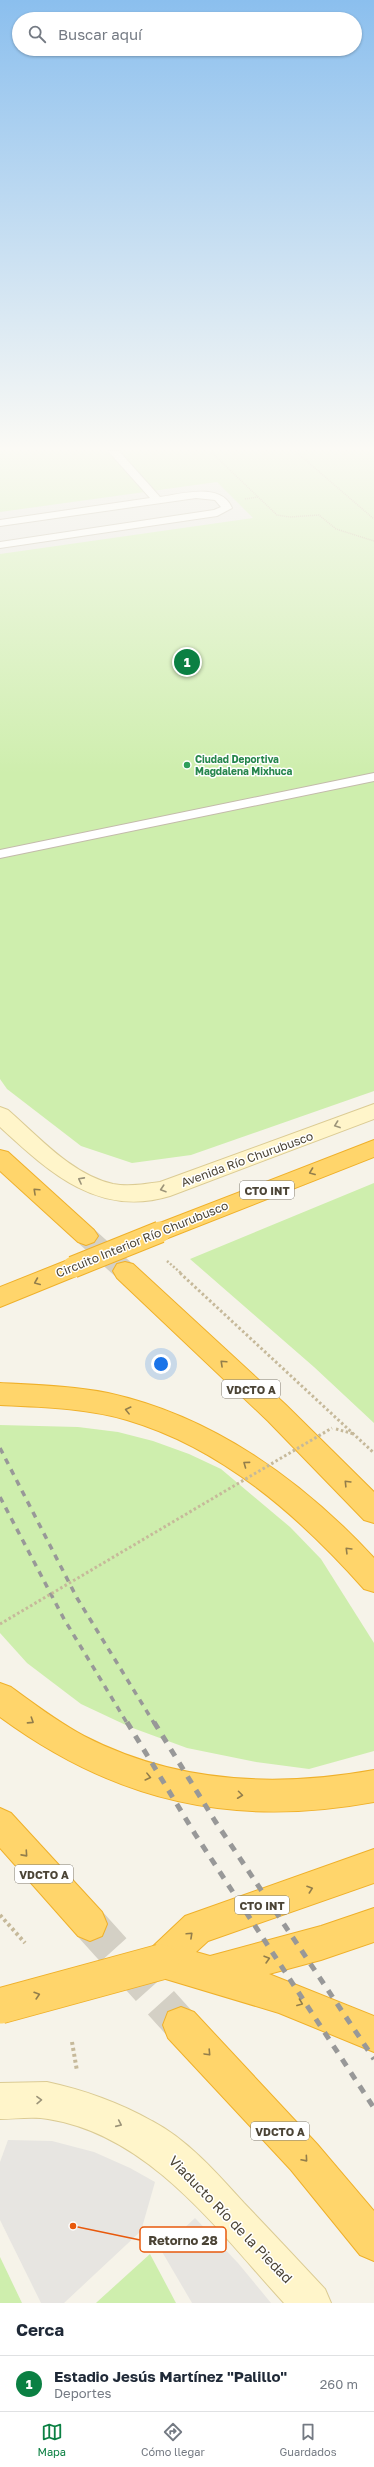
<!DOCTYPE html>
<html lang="es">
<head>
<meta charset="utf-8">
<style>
	body { margin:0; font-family:"Golos Text",sans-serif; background:#f6f6f7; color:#1f2937 }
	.you { position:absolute; left:161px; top:1364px; width:14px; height:14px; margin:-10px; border:3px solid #fff; border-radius:50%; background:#1a73e8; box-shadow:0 0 0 6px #1a73e833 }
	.badge { display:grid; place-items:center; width:26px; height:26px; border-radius:50%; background:#0b8043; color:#fff; font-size:13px; font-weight:700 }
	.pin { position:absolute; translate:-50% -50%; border:2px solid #fff; box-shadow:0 1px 4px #0006 }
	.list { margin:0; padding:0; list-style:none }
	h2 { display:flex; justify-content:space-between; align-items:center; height:52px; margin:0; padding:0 16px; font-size:17px }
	h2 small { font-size:13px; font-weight:400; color:#747a83 }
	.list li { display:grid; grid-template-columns:26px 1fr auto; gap:12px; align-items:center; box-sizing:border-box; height:56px; padding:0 16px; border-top:1px solid #e0e1e3 }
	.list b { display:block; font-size:15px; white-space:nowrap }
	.list p { margin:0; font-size:13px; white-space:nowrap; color:#747a83 }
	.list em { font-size:13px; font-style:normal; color:#747a83 }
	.icon { flex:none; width:22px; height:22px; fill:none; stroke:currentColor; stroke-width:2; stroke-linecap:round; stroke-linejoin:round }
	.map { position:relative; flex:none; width:374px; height:2303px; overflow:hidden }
	.search { position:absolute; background:#fff; box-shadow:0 1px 3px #0004; left:12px; right:12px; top:12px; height:44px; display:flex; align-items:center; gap:10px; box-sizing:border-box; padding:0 14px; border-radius:22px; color:#747a83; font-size:15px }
	.sheet { height:108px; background:#fff }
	nav { display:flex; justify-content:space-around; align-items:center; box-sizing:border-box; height:56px; border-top:1px solid #e0e1e3; background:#fff; font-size:11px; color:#747a83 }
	nav a { display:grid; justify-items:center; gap:2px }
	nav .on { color:#0b8043 }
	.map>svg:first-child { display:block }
	.green { fill:#ceeead }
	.parking { fill:#e7e5e1 }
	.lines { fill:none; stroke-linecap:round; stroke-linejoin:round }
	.highway-tunnel-far1 { stroke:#d4d0c5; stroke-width:21; stroke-dasharray:21 10; stroke-linecap:butt }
	.highway-tunnel { stroke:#d4d0c5; stroke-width:35; stroke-dasharray:35 18; stroke-linecap:butt }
	.lane-casing { stroke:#c3bbaa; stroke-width:2 }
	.secondary-casing { stroke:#dbcb94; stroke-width:2 }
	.highway-casing { stroke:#efb02a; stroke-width:2 }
	.path-far3 { stroke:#c6b99a; stroke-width:1.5; stroke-dasharray:1 1; stroke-linecap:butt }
	.path-far2 { stroke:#c6b99a; stroke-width:2.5; stroke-dasharray:2 2; stroke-linecap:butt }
	.path-far1 { stroke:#c6b99a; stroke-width:3; stroke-dasharray:2.5 2.5; stroke-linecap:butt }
	.path { stroke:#c6b99a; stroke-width:4; stroke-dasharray:3 3; stroke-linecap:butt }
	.lane { fill:#fff; fill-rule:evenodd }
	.secondary { fill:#fff5ca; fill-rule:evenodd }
	.highway { fill:#ffd56b; fill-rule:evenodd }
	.rail-far1 { stroke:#989898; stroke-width:3.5; stroke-dasharray:6 6; stroke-linecap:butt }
	.rail { stroke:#989898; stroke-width:5; stroke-dasharray:8 8; stroke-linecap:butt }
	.highway-bridge-far1-casing { stroke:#efb02a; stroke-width:23; stroke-linecap:butt }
	.highway-bridge-casing { stroke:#efb02a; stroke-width:37; stroke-linecap:butt }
	.path-bridge { stroke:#c6b99a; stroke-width:3; stroke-dasharray:2.5 2.5; stroke-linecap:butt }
	.highway-bridge-far1 { stroke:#ffd56b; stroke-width:21 }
	.highway-bridge { stroke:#ffd56b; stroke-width:35 }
	.oneway { stroke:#9c9479 }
	.oneway2 { stroke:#937e4b }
	.leisure-dot { fill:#2e9e5b; stroke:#fff; stroke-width:1.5 }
	.labels { text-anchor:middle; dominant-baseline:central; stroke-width:3; stroke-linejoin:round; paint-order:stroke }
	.far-leisure-label { font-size:10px; font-weight:bold; fill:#27864d; stroke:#fff; text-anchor:start }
	.shield { fill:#fff; stroke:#817c72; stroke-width:1 }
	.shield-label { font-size:11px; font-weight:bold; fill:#4b4436 }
	.street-label { font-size:12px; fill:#4b4436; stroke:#fff }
	.near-street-label { font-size:14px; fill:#4b4436; stroke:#fff }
	.leader { fill:none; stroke:#e8590c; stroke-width:1.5 }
	.callout-dot { fill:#e8590c; stroke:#fff; stroke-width:1.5 }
	.callout { fill:#fff; stroke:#e8590c; stroke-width:1.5 }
	.callout-label { font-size:13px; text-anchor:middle; font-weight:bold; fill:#4b4436 }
</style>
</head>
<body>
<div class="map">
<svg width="374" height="2303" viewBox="0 0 374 2303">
	<rect width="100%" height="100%" fill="#f6f3e9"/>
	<!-- green -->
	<g class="green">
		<path d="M0 451H374V1091L191 1155 132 1163 81 1146 7 1089 0 1079Z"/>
		<path d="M374 1183V1423L314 1367 190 1259Z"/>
		<path d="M0 1425 78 1427 118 1432 153 1441 189 1454 221 1469 290 1527 321 1559 374 1643V1751L309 1769 256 1762 187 1748 130 1727 81 1704 27 1663 0 1633Z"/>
		<path d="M150 2254 176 2303H96L97 2302Z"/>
		<path d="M0 2257 22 2303H0Z"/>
	</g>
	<!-- parking -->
	<g class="parking">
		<path d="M217 482 253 518 0 554V512Z"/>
		<path d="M8 2140 52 2141 94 2152 130 2168 155 2182 141 2231 64 2303H41L0 2220V2162Z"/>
		<path d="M195 2218 238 2263 271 2303H192L161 2250Z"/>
	</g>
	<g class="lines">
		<!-- highway-tunnel-far1 -->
		<path class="highway-tunnel-far1" d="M86 1236 125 1271"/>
		<!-- highway-tunnel -->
		<path class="highway-tunnel" d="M90 1924 181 2025"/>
		<!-- lane casing -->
		<g class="lane-casing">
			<g id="lane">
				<path d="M108 451H119L160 497C182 494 221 482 232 508L217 516 0 548V542L214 510 221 507 215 500 196 498 0 526V520L150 498Z"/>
				<path d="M374 773V781L0 858V850Z"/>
			</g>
		</g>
		<!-- secondary casing -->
		<g class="secondary-casing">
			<g id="secondary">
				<path d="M374 1104V1119L170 1196C98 1218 49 1172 0 1127V1107L8 1110C38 1136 72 1175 113 1184 129 1187 144 1184 160 1182Z"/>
				<path d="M47 2082C84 2090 118 2102 152 2121 188 2140 217 2173 244 2203 271 2231 298 2260 325 2289L331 2303H284C219 2232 150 2135 48 2119 33 2116 15 2119 0 2119V2083Z"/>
			</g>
		</g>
		<!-- highway casing -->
		<g class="highway-casing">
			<g id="highway">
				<path d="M374 1140V1157L168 1238 160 1241 152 1238 148 1232 152 1226Z"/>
				<path d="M0 1150 8 1152 94 1230 98 1236 94 1242 86 1245 78 1242 0 1171Z"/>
				<path d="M73 1258 81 1260 85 1267 81 1274 0 1307V1287Z"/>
				<path d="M125 1262 133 1264 286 1405 374 1492V1523L364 1520 268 1421 117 1278 113 1271 117 1264Z"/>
				<path d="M0 1383C36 1385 73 1386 108 1393 213 1416 303 1481 374 1558V1592L364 1589C299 1516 222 1448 127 1420 86 1408 42 1407 0 1405Z"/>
				<path d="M0 1683 11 1687C34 1704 58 1722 84 1736 175 1783 275 1788 374 1770V1802C233 1828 116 1802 0 1717Z"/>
				<path d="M0 1808 11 1813 102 1912 107 1924 102 1936 90 1941 78 1936 0 1848Z"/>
				<path d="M374 1849V1883L208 1941 196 1952 210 1956 321 1926 374 1908V1942L321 1960 269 1974 374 2016V2052L279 2013 149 1974 144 1962 149 1950 185 1916Z"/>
				<path d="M181 2007 194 2012 317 2144 374 2211V2261L360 2255 291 2170 168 2038 163 2025 168 2012Z"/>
			</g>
		</g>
		<!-- path-far3 -->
		<g class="path-far3">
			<path d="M210 451 277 515 290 517 319 515 336 529 374 541"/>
			<path d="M295 451 374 519"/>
			<path d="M245 499 258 497"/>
		</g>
		<!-- path-far2 -->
		<path class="path-far2" d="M167 1261 182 1274"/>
		<!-- path-far1 -->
		<g class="path-far1">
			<path d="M180 1273 374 1453"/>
			<path d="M336 1429 354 1434"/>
		</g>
		<!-- path -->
		<g class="path">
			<path d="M0 1915 25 1943"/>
			<path d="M72 2042 77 2071"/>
		</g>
		<!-- lane -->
		<use href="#lane" class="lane"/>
		<!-- secondary -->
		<use href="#secondary" class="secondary"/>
		<!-- highway -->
		<use href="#highway" class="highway"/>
		<!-- rail-far1 -->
		<g class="rail-far1">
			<path d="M0 1448 77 1598 154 1723"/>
			<path d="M0 1497 64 1619 127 1723"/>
		</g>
		<!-- rail -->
		<g class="rail">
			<path d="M127 1722 195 1834 374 2108"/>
			<path d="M154 1722 215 1821 374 2059"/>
		</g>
		<!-- highway-bridge-far1 casing -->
		<g class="highway-bridge-far1-casing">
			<path id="highway-bridge-far1" d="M73 1267 160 1232"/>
		</g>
		<!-- highway-bridge casing -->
		<g class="highway-bridge-casing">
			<path id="highway-bridge" d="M0 2006 161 1962"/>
		</g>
		<!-- path-bridge -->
		<path class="path-bridge" d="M0 1624 332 1428"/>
		<!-- highway-bridge-far1 -->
		<use href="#highway-bridge-far1" class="highway-bridge-far1"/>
		<!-- highway-bridge -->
		<use href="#highway-bridge" class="highway-bridge"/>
	</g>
	<!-- one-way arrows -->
	<defs><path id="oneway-chevron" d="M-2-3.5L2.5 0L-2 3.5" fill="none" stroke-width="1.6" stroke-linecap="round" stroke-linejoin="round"/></defs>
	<g class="oneway">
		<use href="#oneway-chevron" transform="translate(337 1125) rotate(160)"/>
		<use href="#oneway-chevron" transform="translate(81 1180) rotate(-152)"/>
		<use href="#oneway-chevron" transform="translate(163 1189) rotate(162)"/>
		<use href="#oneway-chevron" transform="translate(39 2100) rotate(-1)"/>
		<use href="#oneway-chevron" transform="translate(119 2124) rotate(24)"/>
	</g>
	<g class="oneway2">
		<use href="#oneway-chevron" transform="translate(312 1172) rotate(159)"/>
		<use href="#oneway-chevron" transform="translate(36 1191) rotate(-137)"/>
		<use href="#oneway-chevron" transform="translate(37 1282) rotate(157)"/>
		<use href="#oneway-chevron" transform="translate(223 1363) rotate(-137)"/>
		<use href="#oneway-chevron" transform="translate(128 1410) rotate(-166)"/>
		<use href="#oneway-chevron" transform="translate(246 1464) rotate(-144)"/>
		<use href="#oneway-chevron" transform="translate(347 1483) rotate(-134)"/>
		<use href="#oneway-chevron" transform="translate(348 1550) rotate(-135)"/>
		<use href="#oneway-chevron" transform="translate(31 1721) rotate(33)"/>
		<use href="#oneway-chevron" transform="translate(148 1777) rotate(14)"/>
		<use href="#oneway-chevron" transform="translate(240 1795) rotate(7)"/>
		<use href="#oneway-chevron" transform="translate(25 1854) rotate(48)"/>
		<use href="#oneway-chevron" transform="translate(310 1889) rotate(-19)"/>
		<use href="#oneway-chevron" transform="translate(190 1935) rotate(-43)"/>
		<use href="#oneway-chevron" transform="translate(267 1959) rotate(-16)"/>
		<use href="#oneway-chevron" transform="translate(37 1995) rotate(-17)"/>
		<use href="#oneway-chevron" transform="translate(300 2003) rotate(21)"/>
		<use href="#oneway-chevron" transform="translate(208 2053) rotate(47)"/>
		<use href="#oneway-chevron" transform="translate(305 2159) rotate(49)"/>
	</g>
	<!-- sky -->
	<linearGradient id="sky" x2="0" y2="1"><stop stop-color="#8bbfee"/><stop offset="0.58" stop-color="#fbfaf5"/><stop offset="1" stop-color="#fbfaf5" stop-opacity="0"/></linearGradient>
	<rect width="374" height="774" fill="url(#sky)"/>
	<!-- markers -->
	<circle class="leisure-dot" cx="187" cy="765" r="4"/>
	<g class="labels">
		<!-- far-leisure labels -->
		<g class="far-leisure-label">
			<text x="195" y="759">Ciudad Deportiva<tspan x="195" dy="12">Magdalena Mixhuca</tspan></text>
		</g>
		<!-- shield labels -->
		<g class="shield">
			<rect x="240" y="1181" width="54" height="18" rx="3"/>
			<rect x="222" y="1380" width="58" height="18" rx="3"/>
			<rect x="15" y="1865" width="58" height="18" rx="3"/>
			<rect x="235" y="1896" width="54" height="18" rx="3"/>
			<rect x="251" y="2122" width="58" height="18" rx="3"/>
		</g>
		<g class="shield-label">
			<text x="267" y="1190">CTO INT</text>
			<text x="251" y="1389">VDCTO A</text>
			<text x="44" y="1874">VDCTO A</text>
			<text x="262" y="1905">CTO INT</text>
			<text x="280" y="2131">VDCTO A</text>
		</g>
		<!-- street labels -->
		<g class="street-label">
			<text transform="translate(247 1159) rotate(-20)">Avenida Río Churubusco</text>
			<text transform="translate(142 1239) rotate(-22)">Circuito Interior Río Churubusco</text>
		</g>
		<!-- near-street labels -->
		<g class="near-street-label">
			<text transform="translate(231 2219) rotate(46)">Viaducto Río de la Piedad</text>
		</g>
	</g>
	<!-- callouts -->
	<path class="leader" d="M73 2226L140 2240"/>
	<circle class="callout-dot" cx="73" cy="2226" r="4"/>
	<rect class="callout" x="140" y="2227" width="86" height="25" rx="4"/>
	<g class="callout-label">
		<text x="183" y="2245">Retorno 28</text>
	</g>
</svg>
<div class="you"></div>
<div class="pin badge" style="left:187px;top:662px">1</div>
<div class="search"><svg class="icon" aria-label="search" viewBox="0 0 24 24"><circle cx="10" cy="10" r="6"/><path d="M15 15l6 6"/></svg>Buscar aquí</div>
</div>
<section class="sheet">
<h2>Cerca<small></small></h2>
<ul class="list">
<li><span class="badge">1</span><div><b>Estadio Jesús Martínez &quot;Palillo&quot;</b><p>Deportes</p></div><em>260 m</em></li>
</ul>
</section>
<nav>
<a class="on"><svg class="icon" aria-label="map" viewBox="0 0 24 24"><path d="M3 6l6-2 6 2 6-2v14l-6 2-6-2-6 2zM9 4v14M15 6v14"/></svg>Mapa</a>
<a><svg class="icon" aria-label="directions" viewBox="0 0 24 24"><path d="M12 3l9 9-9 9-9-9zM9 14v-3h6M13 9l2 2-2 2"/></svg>Cómo llegar</a>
<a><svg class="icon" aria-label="saved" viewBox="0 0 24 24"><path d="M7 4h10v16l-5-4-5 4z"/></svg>Guardados</a>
</nav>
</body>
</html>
